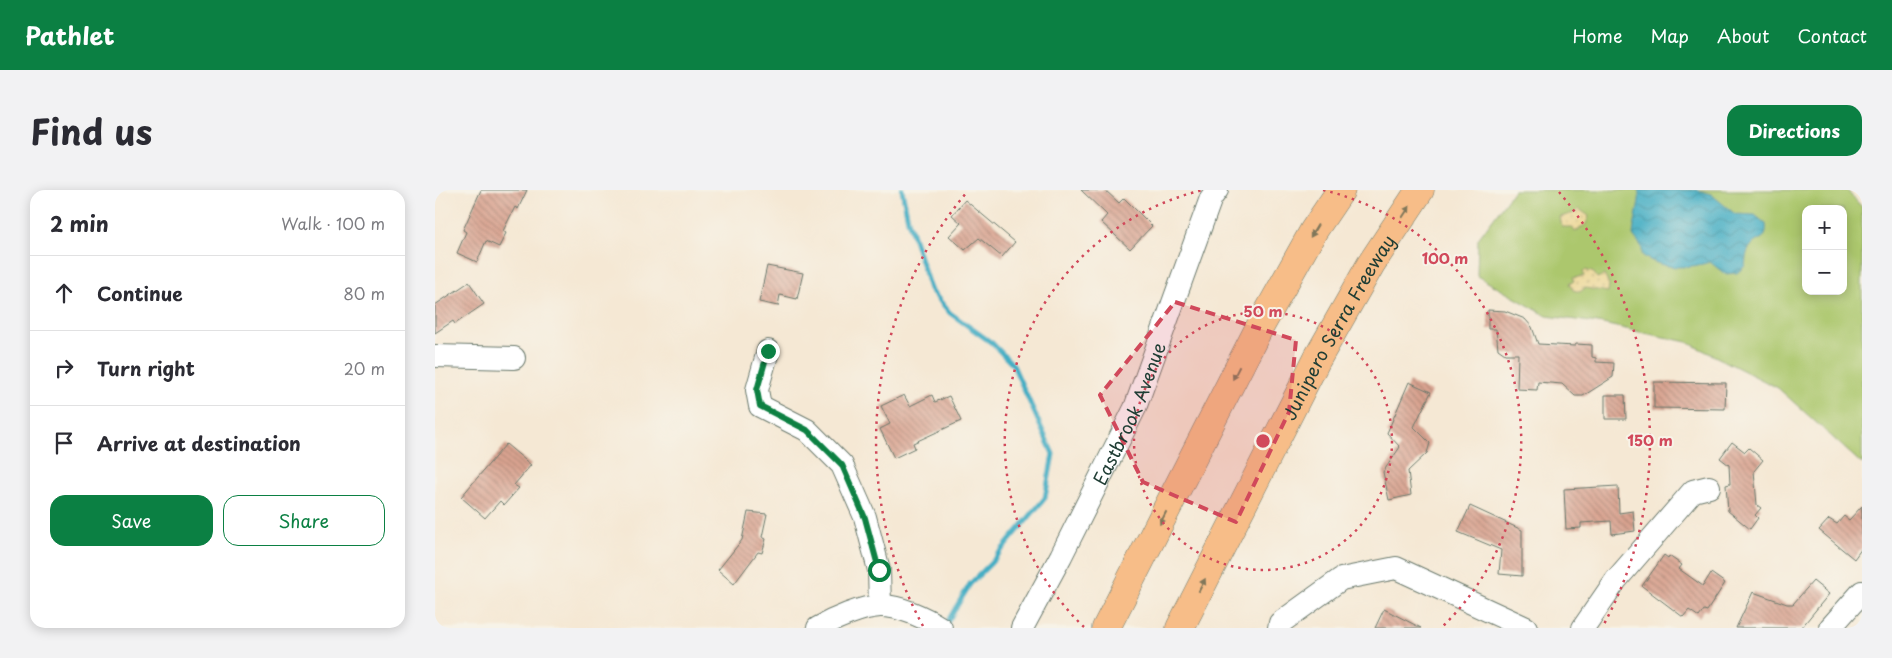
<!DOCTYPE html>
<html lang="en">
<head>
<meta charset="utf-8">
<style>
	body { margin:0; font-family:"Playpen Sans",sans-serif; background:#f2f2f3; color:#2b2b33 }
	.controls { position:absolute; right:15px; top:15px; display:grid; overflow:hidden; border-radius:10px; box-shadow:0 2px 12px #0003 }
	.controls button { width:45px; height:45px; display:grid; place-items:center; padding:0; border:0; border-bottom:1px solid #e1e1e2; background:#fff; color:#2b2b33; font:25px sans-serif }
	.stop { position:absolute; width:15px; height:15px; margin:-11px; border:4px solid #0b8043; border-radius:50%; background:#fff }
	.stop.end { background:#0b8043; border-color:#fff; box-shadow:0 1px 5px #0008 }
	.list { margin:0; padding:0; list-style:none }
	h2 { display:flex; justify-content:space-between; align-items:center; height:65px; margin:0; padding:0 20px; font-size:21px }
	h2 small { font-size:16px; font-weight:400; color:#7c7c81 }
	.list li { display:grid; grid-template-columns:32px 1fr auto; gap:15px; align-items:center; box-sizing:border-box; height:75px; padding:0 20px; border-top:1px solid #e1e1e2 }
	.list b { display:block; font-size:19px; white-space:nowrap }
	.list em { font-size:16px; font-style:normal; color:#7c7c81 }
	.actions { display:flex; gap:10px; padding:15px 20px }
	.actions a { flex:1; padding:11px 0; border:1px solid #0b8043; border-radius:15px; text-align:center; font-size:18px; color:#0b8043 }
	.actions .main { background:#0b8043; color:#fff }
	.icon { flex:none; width:28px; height:28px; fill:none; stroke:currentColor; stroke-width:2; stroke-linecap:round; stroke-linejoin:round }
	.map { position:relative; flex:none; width:1427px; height:438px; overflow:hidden; border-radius:15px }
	header { display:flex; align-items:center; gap:30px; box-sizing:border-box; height:70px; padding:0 25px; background:#0b8043; color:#fff }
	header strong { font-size:24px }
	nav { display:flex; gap:28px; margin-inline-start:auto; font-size:18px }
	.intro { display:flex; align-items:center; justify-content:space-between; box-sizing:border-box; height:120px; padding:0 30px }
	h1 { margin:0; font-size:35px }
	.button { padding:12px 22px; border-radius:15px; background:#0b8043; color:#fff; font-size:18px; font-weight:700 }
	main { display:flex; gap:30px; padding:0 30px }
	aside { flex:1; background:#fff; border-radius:15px; box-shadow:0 2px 12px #0003 }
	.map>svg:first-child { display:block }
	.grass { fill:#acc76d; stroke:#668250; fill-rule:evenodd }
	.sand { fill:url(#sand-dots); stroke:#868c69 }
	.water { fill:url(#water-waves); stroke:#32767c }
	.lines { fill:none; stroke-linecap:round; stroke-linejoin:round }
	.stream { stroke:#45aec4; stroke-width:5 }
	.building { fill:url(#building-back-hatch) }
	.minor-casing { stroke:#6a796c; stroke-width:24 }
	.highway-casing { stroke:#6a796c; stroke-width:29 }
	.minor { stroke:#fff; stroke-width:22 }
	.highway { stroke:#f7bd88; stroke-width:28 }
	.oneway { fill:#80775a }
	.route { stroke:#0b8043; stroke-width:6 }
	.marked { fill:#d1495b; fill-opacity:0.2; stroke:#d1495b; stroke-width:4; stroke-dasharray:10 6; stroke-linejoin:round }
	.ring { fill:none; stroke:#d1495b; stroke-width:2.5; stroke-dasharray:2.5 5 }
	.labels { text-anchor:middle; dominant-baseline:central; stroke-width:4; stroke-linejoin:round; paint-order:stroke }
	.street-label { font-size:18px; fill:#1f3d34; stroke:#f7f3e8 }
	.centre { fill:#d1495b; stroke:#f7f3e8; stroke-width:2.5 }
	.ring-label { font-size:15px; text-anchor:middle; font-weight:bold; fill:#d1495b; stroke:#f7f3e8; stroke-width:4; stroke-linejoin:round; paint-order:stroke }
</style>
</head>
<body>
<header>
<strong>Pathlet</strong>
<nav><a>Home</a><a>Map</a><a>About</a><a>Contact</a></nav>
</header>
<div class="intro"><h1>Find us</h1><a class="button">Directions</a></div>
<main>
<aside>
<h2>2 min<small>Walk · 100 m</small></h2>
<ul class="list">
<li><svg class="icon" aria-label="ahead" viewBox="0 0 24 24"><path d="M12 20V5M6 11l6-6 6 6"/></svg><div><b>Continue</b></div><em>80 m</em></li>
<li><svg class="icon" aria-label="right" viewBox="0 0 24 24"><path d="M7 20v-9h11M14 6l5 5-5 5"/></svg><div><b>Turn right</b></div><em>20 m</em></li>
<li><svg class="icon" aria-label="arrive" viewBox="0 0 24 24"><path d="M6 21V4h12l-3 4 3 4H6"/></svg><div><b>Arrive at destination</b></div></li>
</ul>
<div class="actions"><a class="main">Save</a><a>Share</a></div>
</aside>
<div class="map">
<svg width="1427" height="438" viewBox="0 0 1427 438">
	<defs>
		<pattern id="sand-dots" width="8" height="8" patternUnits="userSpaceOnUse" patternTransform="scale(1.25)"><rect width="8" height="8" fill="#eeda9e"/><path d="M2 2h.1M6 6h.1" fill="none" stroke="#ccbc89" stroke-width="1.8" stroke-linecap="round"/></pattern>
		<pattern id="water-waves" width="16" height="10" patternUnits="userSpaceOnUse" patternTransform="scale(1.25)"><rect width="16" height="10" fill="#45aec4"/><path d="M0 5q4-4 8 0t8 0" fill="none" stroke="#398fa0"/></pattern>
		<pattern id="building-back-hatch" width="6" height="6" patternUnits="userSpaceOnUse" patternTransform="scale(1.25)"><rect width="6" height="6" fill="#d9a390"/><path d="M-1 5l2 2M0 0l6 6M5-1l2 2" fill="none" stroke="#af8676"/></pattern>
	</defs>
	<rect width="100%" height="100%" fill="#f7f3e8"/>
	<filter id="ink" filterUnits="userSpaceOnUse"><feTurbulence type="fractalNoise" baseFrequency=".02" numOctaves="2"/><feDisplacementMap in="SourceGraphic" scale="10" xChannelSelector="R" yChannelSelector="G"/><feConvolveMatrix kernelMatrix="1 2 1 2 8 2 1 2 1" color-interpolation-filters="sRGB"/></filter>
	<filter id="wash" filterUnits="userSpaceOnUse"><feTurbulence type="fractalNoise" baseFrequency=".0096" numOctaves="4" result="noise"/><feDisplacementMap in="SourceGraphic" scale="20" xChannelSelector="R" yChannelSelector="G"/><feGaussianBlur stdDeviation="1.12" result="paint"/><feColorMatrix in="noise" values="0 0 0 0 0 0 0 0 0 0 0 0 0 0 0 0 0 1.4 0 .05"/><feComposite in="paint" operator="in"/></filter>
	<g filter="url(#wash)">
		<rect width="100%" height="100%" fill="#f5e8d4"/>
		<!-- grass -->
		<path class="grass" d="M1079 0H1414V3L1427 17V274L1343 198 1252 152 1163 133 1112 126 1042 86 1043 49ZM1371 19H1408V101H1371Z"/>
		<!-- sand -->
		<g class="sand">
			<path d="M1144 19 1154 26 1151 34 1140 42 1137 37H1127L1125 27 1139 23Z"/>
			<path d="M1151 80 1159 83 1162 88 1169 85 1174 94 1173 102 1150 98 1145 102 1138 100 1134 94 1139 91 1138 88 1149 86 1148 82Z"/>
		</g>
		<!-- water -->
		<path class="water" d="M1204 0H1261L1276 4 1300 24 1320 25 1331 34C1333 52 1324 46 1316 56 1311 62 1311 68 1310 76L1302 83 1290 84 1275 72C1252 79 1227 80 1207 65V57L1198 45C1199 31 1206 11 1204 0Z"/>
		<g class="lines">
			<!-- stream -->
			<path class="stream" d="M467 0 473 30 495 99 515 123 557 153 578 175 618 264 610 308 556 373 535 394 510 436"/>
		</g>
		<g id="blocks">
			<!-- building -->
			<g class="building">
				<path d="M46 0H92L83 19 80 17 68 41 71 43 64 57 51 51 42 72 22 63 31 42 28 40Z"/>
				<path d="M646 0H670L684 13 689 8 717 36 695 59 666 32 672 25Z"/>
				<path d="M530 10 580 52 567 67 544 48 530 60 514 46 526 33 517 25Z"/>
				<path d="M332 76 368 83 362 109 345 105 343 116 324 112Z"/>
				<path d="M34 92 49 114 20 134 18 131 0 143V115Z"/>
				<path d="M1053 120 1070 121 1090 129 1097 137 1103 154 1140 156 1141 154 1157 155V167L1161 168V172L1179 173 1178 187 1148 206H1140L1127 194 1103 192 1102 200 1082 199 1083 164H1070L1063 159 1061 139H1053Z"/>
				<path d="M974 192 996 202 979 237 995 253 992 263 973 281 976 305 954 310 948 282 965 257 952 243Z"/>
				<path d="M1219 192 1291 193 1290 219 1219 218Z"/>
				<path d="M469 205 475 216 497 205 500 212 514 206 526 231 478 253 480 258 459 268 445 239 455 234 446 216Z"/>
				<path d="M1170 205H1190L1191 229H1170Z"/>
				<path d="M1297 252 1310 262 1314 258 1328 270 1319 281 1322 315 1326 318 1320 325 1323 328 1315 339 1293 321 1291 295 1295 294 1294 275 1285 268Z"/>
				<path d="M71 254 96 275 79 295 84 298 69 315 65 311 50 328 26 307Z"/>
				<path d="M1183 296 1184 323 1198 321 1200 341 1177 344 1176 331 1146 333V338L1131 339 1129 299Z"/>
				<path d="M1035 316 1087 340V386L1064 384 1066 360 1023 342Z"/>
				<path d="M1427 316V358L1419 369 1384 340 1394 329 1402 334 1409 326 1414 330Z"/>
				<path d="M313 322 332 324 327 347 331 349 327 363 323 362 299 394 283 380 307 350Z"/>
				<path d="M1229 365 1233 368 1234 366 1247 375 1244 379 1268 396 1276 383 1290 393 1272 421 1269 420 1264 427 1254 420 1248 427 1207 396Z"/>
				<path d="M1378 391 1394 404 1366 438H1301L1318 402 1352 414H1358Z"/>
				<path d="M949 419 986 438H940Z"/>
			</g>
		</g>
	</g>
	<g filter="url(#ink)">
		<use href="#blocks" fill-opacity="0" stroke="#6a796c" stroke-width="1"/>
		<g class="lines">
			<!-- minor casing -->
			<g class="minor-casing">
				<g id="minor">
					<path d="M333 161 322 200 325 216 372 240 407 275 430 327 444 380 445 416"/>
					<path d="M0 166 79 168"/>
					<path d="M383 438C399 429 426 417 445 416 464 415 491 428 506 438"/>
					<path id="s1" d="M587 438 626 366 700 218 776 8 782 0"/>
					<path d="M844 438 845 433 906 389 961 378 1091 438"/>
					<path d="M1148 438 1181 390 1245 316 1258 301 1274 297"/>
					<path d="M1395 438 1427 402"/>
				</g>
			</g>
			<!-- highway casing -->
			<g class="highway-casing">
				<g id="highway">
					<path d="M671 438 822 142 879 40 906 0"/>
					<path id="s2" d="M745 438 882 169 936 74 985 0"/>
				</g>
			</g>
			<!-- minor -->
			<use href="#minor" class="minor"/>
			<!-- highway -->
			<use href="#highway" class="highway"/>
		</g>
		<!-- one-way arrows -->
		<defs><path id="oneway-solid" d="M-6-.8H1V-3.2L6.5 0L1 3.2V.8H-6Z" transform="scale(1.25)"/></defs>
		<g class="oneway">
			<use href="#oneway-solid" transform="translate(971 22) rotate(-57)"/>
			<use href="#oneway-solid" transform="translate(879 41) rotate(121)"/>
			<use href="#oneway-solid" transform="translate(801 183) rotate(117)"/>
			<use href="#oneway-solid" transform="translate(728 328) rotate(117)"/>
			<use href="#oneway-solid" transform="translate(767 395) rotate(-63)"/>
		</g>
	</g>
	<g class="lines" filter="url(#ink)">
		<!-- route -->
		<path class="route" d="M333 161 322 200 325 216 372 240 407 275 430 328 444 380"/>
	</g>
	<!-- marked area -->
	<path class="marked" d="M740 112 861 150 854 222 801 332 708 292 665 205Z"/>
	<!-- distance rings -->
	<g class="ring">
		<circle cx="828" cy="251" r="129"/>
		<path d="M649 437A258 258 0 0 1 768 0M888 0A258 258 0 0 1 1007 437"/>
		<path d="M488 436A387 387 0 0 1 532 2M1124 2A387 387 0 0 1 1168 436"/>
	</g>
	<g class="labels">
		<!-- street labels -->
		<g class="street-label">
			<text stroke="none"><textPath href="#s2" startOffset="340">Junipero Serra Freeway</textPath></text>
			<text stroke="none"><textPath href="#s1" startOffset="240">Eastbrook Avenue</textPath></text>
		</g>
	</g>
	<circle cx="828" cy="251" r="8" class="centre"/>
	<g class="ring-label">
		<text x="1010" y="74">100 m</text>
		<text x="828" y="127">50 m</text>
		<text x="1215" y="256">150 m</text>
	</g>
</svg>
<div class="controls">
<button>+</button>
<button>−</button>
</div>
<div class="stop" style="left:444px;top:380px"></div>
<div class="stop end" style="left:333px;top:161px"></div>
</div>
</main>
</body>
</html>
